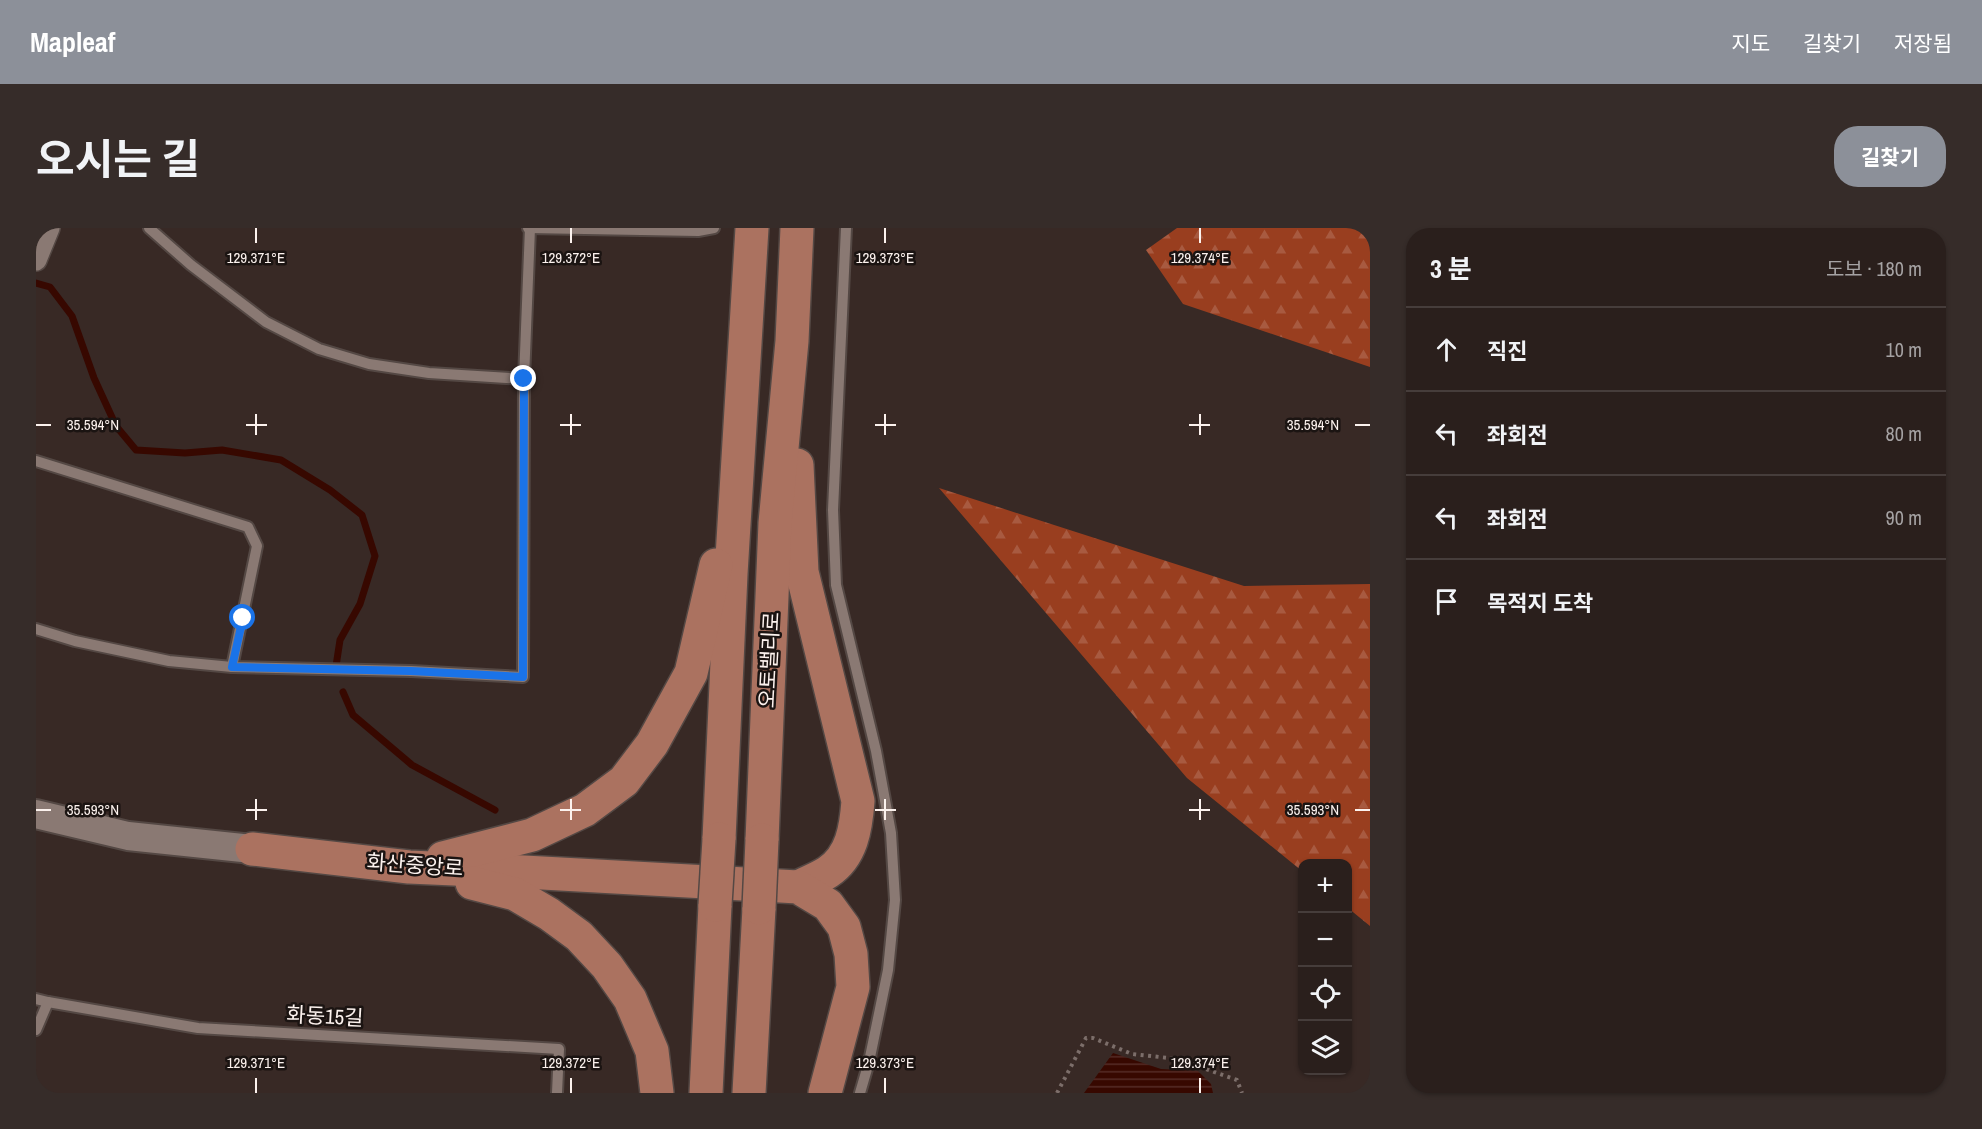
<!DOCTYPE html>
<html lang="ko">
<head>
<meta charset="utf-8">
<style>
	body { margin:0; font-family:"Archivo Narrow","Noto Sans KR",sans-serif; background:#362c29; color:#f1f3f6 }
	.controls { position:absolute; right:18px; bottom:18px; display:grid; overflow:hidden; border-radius:12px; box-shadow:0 2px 4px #0004 }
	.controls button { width:54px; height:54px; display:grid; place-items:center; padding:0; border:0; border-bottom:2px solid #463d3b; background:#2a1f1c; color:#f1f3f6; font:30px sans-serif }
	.stop { position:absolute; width:18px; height:18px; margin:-14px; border:4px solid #1a73e8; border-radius:50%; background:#fff }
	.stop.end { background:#1a73e8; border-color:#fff; box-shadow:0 2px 6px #0008 }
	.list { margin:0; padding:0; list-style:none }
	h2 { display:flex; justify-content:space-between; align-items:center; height:78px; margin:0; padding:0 24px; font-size:26px }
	h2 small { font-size:20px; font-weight:400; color:#a5a2a3 }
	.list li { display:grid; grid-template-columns:39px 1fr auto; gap:18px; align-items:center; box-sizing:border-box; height:84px; padding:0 24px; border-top:2px solid #463d3b }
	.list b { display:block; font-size:22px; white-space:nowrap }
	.list em { font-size:20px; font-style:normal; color:#a5a2a3 }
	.icon { flex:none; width:33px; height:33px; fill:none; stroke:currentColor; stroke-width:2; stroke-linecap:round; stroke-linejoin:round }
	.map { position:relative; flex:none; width:1334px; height:865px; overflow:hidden; border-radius:24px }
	header { display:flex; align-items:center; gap:36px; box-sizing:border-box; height:84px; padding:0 30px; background:#8c9099; color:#fff }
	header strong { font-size:28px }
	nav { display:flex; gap:33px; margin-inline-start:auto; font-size:21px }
	.intro { display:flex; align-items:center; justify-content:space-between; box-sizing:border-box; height:144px; padding:0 36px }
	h1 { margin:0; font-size:42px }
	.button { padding:15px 27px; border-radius:24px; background:#8c9099; color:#fff; font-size:21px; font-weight:700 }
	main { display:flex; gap:36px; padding:0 36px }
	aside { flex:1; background:#2a1f1c; border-radius:24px; box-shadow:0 2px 4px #0004 }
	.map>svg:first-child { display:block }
	.forest { fill:url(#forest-firs) }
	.water { fill:url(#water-rules) }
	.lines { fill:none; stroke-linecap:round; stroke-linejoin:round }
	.stream { stroke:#370800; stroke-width:7 }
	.service-casing { stroke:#544844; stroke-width:14 }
	.minor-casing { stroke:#544844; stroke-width:24 }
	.secondary-casing { stroke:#544844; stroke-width:32 }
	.trunk-casing { stroke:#544844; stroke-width:36 }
	.path { stroke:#7c6e6a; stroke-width:4; stroke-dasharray:3 4.5; stroke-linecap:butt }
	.service { stroke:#8a7973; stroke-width:10 }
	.minor { stroke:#8a7973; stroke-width:21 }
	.secondary { stroke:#8a7973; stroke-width:28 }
	.trunk { stroke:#ab7260; stroke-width:33 }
	.trunk-bridge-casing { stroke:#544844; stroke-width:36; stroke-linecap:butt }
	.trunk-bridge { stroke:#ab7260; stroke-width:33 }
	.route { stroke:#1a73e8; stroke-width:8 }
	.ticks { fill:none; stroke:#fcf2ee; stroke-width:2 }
	.labels { text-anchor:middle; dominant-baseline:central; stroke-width:5; stroke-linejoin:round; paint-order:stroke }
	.street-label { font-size:21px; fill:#fcf2ee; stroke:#1b1412 }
	.ticks-label { font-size:15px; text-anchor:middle; fill:#fcf2ee; stroke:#1b1412; stroke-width:5; stroke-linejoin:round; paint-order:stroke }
</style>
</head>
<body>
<header>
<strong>Mapleaf</strong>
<nav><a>지도</a><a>길찾기</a><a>저장됨</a></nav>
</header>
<div class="intro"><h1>오시는 길</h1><a class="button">길찾기</a></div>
<main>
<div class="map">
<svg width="1334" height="865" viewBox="0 0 1334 865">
	<defs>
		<pattern id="forest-firs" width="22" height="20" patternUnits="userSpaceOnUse" patternTransform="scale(1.5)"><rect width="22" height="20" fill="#993e1f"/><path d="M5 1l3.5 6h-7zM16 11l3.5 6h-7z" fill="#a85a40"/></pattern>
		<pattern id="water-rules" width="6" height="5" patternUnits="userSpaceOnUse" patternTransform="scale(1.5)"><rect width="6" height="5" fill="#370800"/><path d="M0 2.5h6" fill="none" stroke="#552c26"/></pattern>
	</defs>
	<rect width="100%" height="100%" fill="#382925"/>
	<!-- forest -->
	<g class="forest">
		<path d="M1141 0H1334V139L1147 76 1110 22Z"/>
		<path d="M903 260 1208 358 1334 356V698L1312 680V636H1266V643L1151 550Z"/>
	</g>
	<!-- water -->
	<path class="water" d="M1077 825 1125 841 1162 843 1175 856 1177 865H1048Z"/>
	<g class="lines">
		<!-- stream -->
		<g class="stream">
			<path d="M0 55 14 59 36 88 58 150 80 198 100 222 149 225 186 222 245 232 294 262 326 287 339 328 324 376 304 412 300 438"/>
			<path d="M307 464 317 487 376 537 459 582"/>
		</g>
		<!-- service casing -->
		<g class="service-casing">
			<g id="service">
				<path d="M113 0 155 37 230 94 283 121 333 136 393 145 488 151"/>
				<path d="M492 0 662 3 678 0"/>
				<path d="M810 0 797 282 800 357 840 523 855 605 859 672 852 742 833 834 824 865"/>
				<path d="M0 233 212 299 221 318 196 439"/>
				<path d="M0 401 39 413 133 433 196 439 375 443 487 449 488 151 494 0"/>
				<path d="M0 771 12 774 162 800 523 821 521 865"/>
				<path d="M0 802 12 774"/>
			</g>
		</g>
		<!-- minor casing -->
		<g class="minor-casing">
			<path id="minor" d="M0 32 13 0"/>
		</g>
		<!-- secondary casing -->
		<g class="secondary-casing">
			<path id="secondary" d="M0 586 92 608 216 621"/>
		</g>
		<!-- trunk casing -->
		<g class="trunk-casing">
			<g id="trunk">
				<path d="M761 237 766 344 822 573C820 600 816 628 792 644 783 650 772 654 762 659"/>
				<path d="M683 611 695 346 716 0"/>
				<path d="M726 612 739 295 756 113 761 0"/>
				<path d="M216 621 373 639 488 644 762 659 792 677 808 699 815 726 817 759 789 865"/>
				<path d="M407 630 496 607 549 582 588 553 616 516 655 445 680 337"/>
				<path d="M436 655 479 666 513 686 543 708 571 738 594 771 616 823 621 865"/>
				<path d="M670 865 679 677"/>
				<path d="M713 865 723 680"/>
			</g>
		</g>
		<!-- path -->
		<path class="path" d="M1021 865 1050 810H1057L1096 826 1142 831 1201 852 1206 865"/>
		<!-- service -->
		<use href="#service" class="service"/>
		<!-- minor -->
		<use href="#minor" class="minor"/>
		<!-- secondary -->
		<use href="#secondary" class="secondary"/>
		<!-- trunk -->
		<use href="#trunk" class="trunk"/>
		<!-- trunk-bridge casing -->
		<g class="trunk-bridge-casing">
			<g id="trunk-bridge">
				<path d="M679 677 683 611"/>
				<path d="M723 680 726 612"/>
			</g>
		</g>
		<!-- trunk-bridge -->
		<use href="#trunk-bridge" class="trunk-bridge"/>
	</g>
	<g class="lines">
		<!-- route -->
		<path class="route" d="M207 390 196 439 375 443 487 449 488 151"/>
	</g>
	<!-- ticks -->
	<path class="ticks" d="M220 0V15M535 0V15M849 0V15M1164 0V15M220 186V207M535 186V207M849 186V207M1164 186V207M0 197H15M210 197H231M524 197H545M839 197H860M1153 197H1174M1319 197H1334M220 571V592M535 571V592M849 571V592M1164 571V592M0 582H15M210 582H231M524 582H545M839 582H860M1153 582H1174M1319 582H1334M220 850V865M535 850V865M849 850V865M1164 850V865"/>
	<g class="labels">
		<!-- street labels -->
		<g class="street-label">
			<text transform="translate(733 432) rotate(-87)">오토밸리로</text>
			<text transform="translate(379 637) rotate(4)">화산중앙로</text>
			<text transform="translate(289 788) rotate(3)">화동15길</text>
		</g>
	</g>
	<g class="ticks-label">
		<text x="220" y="35">129.371°E</text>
		<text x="535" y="35">129.372°E</text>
		<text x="849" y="35">129.373°E</text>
		<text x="1164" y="35">129.374°E</text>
		<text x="57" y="202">35.594°N</text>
		<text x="1277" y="202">35.594°N</text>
		<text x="57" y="587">35.593°N</text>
		<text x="1277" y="587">35.593°N</text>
		<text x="220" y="840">129.371°E</text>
		<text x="535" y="840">129.372°E</text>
		<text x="849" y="840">129.373°E</text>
		<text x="1164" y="840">129.374°E</text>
	</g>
</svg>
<div class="controls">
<button>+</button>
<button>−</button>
<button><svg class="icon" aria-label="locate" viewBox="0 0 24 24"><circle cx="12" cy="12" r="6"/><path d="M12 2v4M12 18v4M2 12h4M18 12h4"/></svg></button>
<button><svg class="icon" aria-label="layers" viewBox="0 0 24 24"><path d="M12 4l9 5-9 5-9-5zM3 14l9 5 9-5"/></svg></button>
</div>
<div class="stop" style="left:207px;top:390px"></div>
<div class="stop end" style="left:488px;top:151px"></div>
</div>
<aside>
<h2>3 분<small>도보 · 180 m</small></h2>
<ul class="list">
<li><svg class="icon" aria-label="ahead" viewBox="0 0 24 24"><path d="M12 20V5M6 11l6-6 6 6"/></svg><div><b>직진</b></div><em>10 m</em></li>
<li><svg class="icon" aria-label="left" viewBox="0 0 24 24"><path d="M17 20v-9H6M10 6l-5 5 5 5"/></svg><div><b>좌회전</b></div><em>80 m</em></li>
<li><svg class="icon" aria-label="left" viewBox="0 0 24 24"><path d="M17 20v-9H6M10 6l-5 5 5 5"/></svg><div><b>좌회전</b></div><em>90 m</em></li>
<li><svg class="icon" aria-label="arrive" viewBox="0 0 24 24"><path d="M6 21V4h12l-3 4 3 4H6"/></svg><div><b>목적지 도착</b></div></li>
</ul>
</aside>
</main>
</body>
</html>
